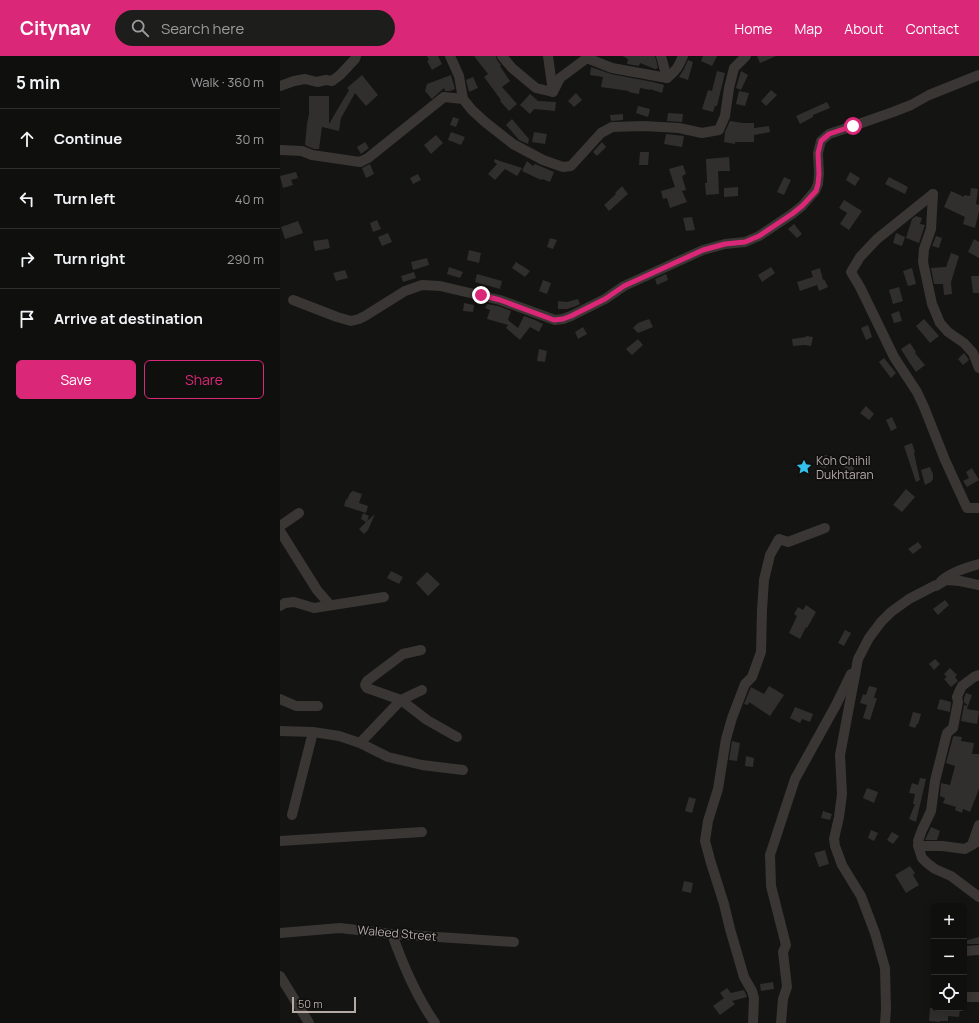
<!DOCTYPE html>
<html lang="en">
<head>
<meta charset="utf-8">
<style>
	body { margin:0; font-family:Manrope,sans-serif; background:#1d1d1c; color:#f1f3f6 }
	.controls { position:absolute; right:12px; bottom:12px; display:grid; overflow:hidden; border-radius:6px; box-shadow:0 2px 10px #0003 }
	.controls button { width:36px; height:36px; display:grid; place-items:center; padding:0; border:0; border-bottom:1px solid #2f2f2e; background:#0f0f0e; color:#f1f3f6; font:20px sans-serif }
	.scale { position:absolute; left:12px; bottom:10px; width:64px; box-sizing:border-box; padding-left:4px; border:2px solid #b4a9a5; border-top:0; font-size:11px; line-height:14px; white-space:nowrap; color:#b4a9a5; -webkit-text-stroke:3px #0f0f0e; paint-order:stroke }
	.stop { position:absolute; width:12px; height:12px; margin:-9px; border:3px solid #db2777; border-radius:50%; background:#fff }
	.stop.end { background:#db2777; border-color:#fff; box-shadow:0 1px 4px #0008 }
	.list { margin:0; padding:0; list-style:none }
	h2 { display:flex; justify-content:space-between; align-items:center; height:52px; margin:0; padding:0 16px; font-size:17px }
	h2 small { font-size:13px; font-weight:400; color:#9b9c9e }
	.list li { display:grid; grid-template-columns:26px 1fr auto; gap:12px; align-items:center; box-sizing:border-box; height:60px; padding:0 16px; border-top:1px solid #2f2f2e }
	.list b { display:block; font-size:15px; white-space:nowrap }
	.list em { font-size:13px; font-style:normal; color:#9b9c9e }
	.actions { display:flex; gap:8px; padding:12px 16px }
	.actions a { flex:1; padding:9px 0; border:1px solid #db2777; border-radius:6px; text-align:center; font-size:14px; color:#db2777 }
	.actions .main { background:#db2777; color:#fff }
	.icon { flex:none; width:22px; height:22px; fill:none; stroke:currentColor; stroke-width:2; stroke-linecap:round; stroke-linejoin:round }
	.map { position:relative; flex:none; width:699px; height:967px; overflow:hidden }
	header { display:flex; align-items:center; gap:24px; box-sizing:border-box; height:56px; padding:0 20px; background:#db2777; color:#fff }
	header strong { font-size:19px }
	nav { display:flex; gap:22px; margin-inline-start:auto; font-size:14px }
	.search { width:280px; height:36px; background:#1d1d1c; display:flex; align-items:center; gap:10px; box-sizing:border-box; padding:0 14px; border-radius:22px; color:#9b9c9e; font-size:15px }
	main { display:flex }
	aside { flex:1; background:#0f0f0e }
	.map>svg:first-child { display:block }
	.building { fill:#302f2e }
	.lines { fill:none; stroke-linecap:round; stroke-linejoin:round }
	.street { stroke:#393634; stroke-width:10 }
	.route { stroke:#db2777; stroke-width:5 }
	.labels { text-anchor:middle; dominant-baseline:central; stroke-width:3.5; stroke-linejoin:round; paint-order:stroke }
	.poi-label { font-size:12px; fill:#b4a9a5; stroke:#0f0f0e; text-anchor:start }
	.street-label { font-size:12px; fill:#b4a9a5; stroke:#0f0f0e }
</style>
</head>
<body>
<header>
<strong>Citynav</strong>
<div class="search"><svg class="icon" aria-label="search" viewBox="0 0 24 24"><circle cx="10" cy="10" r="6"/><path d="M15 15l6 6"/></svg>Search here</div>
<nav><a>Home</a><a>Map</a><a>About</a><a>Contact</a></nav>
</header>
<main>
<aside>
<h2>5 min<small>Walk · 360 m</small></h2>
<ul class="list">
<li><svg class="icon" aria-label="ahead" viewBox="0 0 24 24"><path d="M12 20V5M6 11l6-6 6 6"/></svg><div><b>Continue</b></div><em>30 m</em></li>
<li><svg class="icon" aria-label="left" viewBox="0 0 24 24"><path d="M17 20v-9H6M10 6l-5 5 5 5"/></svg><div><b>Turn left</b></div><em>40 m</em></li>
<li><svg class="icon" aria-label="right" viewBox="0 0 24 24"><path d="M7 20v-9h11M14 6l5 5-5 5"/></svg><div><b>Turn right</b></div><em>290 m</em></li>
<li><svg class="icon" aria-label="arrive" viewBox="0 0 24 24"><path d="M6 21V4h12l-3 4 3 4H6"/></svg><div><b>Arrive at destination</b></div></li>
</ul>
<div class="actions"><a class="main">Save</a><a>Share</a></div>
</aside>
<div class="map">
<svg width="699" height="967" viewBox="0 0 699 967">
	<rect width="100%" height="100%" fill="#141413"/>
	<!-- building -->
	<g class="building">
		<path d="M147 0H158L162 8 152 14 147 5 149 4Z"/>
		<path d="M194 0H216L217 4 221 9 220 10 230 25 222 31 237 48 229 55 220 45 221 44 204 21 208 18Z"/>
		<path d="M343 0H375L378 12 375 13 360 7 359 10 347 8 348 3Z"/>
		<path d="M423 0H437L432 10 421 5Z"/>
		<path d="M477 0H496L480 7Z"/>
		<path d="M408 4 413 6 408 24 399 21 404 13Z"/>
		<path d="M311 11 331 18 373 26 384 29 382 37 370 33V34L360 32 359 38 348 36 349 35 321 31 323 21 310 19Z"/>
		<path d="M437 15 445 17 437 50H435L433 56 422 53 428 34 432 35Z"/>
		<path d="M461 15 468 19 461 34 456 32Z"/>
		<path d="M82 19 98 39 86 50 75 37 61 62 59 75 42 71 39 93H34L25 89 27 68 29 58V40H49V68L69 34 67 32Z"/>
		<path d="M171 19 175 33 170 35H165L164 32 152 43 145 35 147 28Z"/>
		<path d="M193 21 198 32 189 36 186 24Z"/>
		<path d="M491 34 497 39 486 50 481 45Z"/>
		<path d="M459 35 469 37 465 50 456 48Z"/>
		<path d="M296 37 302 44 294 51 288 45Z"/>
		<path d="M250 38 258 45 276 46 275 55 254 53 250 58 240 49Z"/>
		<path d="M547 46 550 52 533 59V61L520 68 516 60Z"/>
		<path d="M358 50 370 53 368 61 356 57Z"/>
		<path d="M388 57 403 58 402 66 387 65Z"/>
		<path d="M343 58V64L331 65 330 59Z"/>
		<path d="M173 61 179 63 176 71 170 69Z"/>
		<path d="M232 63 249 83 248 88 239 84 226 69Z"/>
		<path d="M450 65 463 67H474V72L489 70 490 76 474 79V86H455V88L444 86 445 76Z"/>
		<path d="M171 76 185 81 181 89 168 84Z"/>
		<path d="M254 76 267 78 265 88 252 86Z"/>
		<path d="M386 78 404 80 402 91 384 88Z"/>
		<path d="M156 79 163 87 151 98 144 89Z"/>
		<path d="M85 86 89 92 81 98 77 91Z"/>
		<path d="M322 86 326 91 317 100 313 96Z"/>
		<path d="M360 96H369L368 109H359Z"/>
		<path d="M449 101 450 115H438L439 138 426 139 425 127H427L426 103Z"/>
		<path d="M215 103 220 105 242 112 237 120 225 113 215 124 208 118 217 108 214 106Z"/>
		<path d="M247 105 253 110 255 108 274 116 270 126 262 123 261 124 242 115Z"/>
		<path d="M90 108 94 118 86 122 82 112Z"/>
		<path d="M403 109 406 118 402 120 406 134 402 135 407 146 390 152 387 142 383 143 381 135 395 131 389 113Z"/>
		<path d="M16 116 18 122 11 124 13 129 3 132 0 120Z"/>
		<path d="M570 116 580 122 575 130 566 124Z"/>
		<path d="M138 118 141 124 133 128 130 122Z"/>
		<path d="M504 121 511 124 504 139 497 136Z"/>
		<path d="M609 121 628 131 625 138 605 128Z"/>
		<path d="M342 130 348 138 329 155 324 149 336 138 335 137Z"/>
		<path d="M458 131V140L444 141V132Z"/>
		<path d="M691 132 698 133 696 148 699 149V155L695 172 683 168 685 161 664 151 671 135 684 141V139L690 140Z"/>
		<path d="M564 144 582 155 569 174 560 168 567 157 559 152Z"/>
		<path d="M636 160 642 162 640 168 645 169 639 187 626 182 632 163Z"/>
		<path d="M412 161 415 174 406 175 403 162Z"/>
		<path d="M97 164 101 173 93 176 90 167Z"/>
		<path d="M18 165 23 177 5 183 1 171Z"/>
		<path d="M514 168 522 178 517 182 508 173Z"/>
		<path d="M108 177 112 186 102 190 98 181Z"/>
		<path d="M616 177 625 181 622 190 613 187Z"/>
		<path d="M656 180 662 182 659 192 652 190Z"/>
		<path d="M270 182 277 184 273 193 267 191Z"/>
		<path d="M48 183 50 192 35 195 33 185Z"/>
		<path d="M694 183 699 186V202L688 196Z"/>
		<path d="M189 194 201 197 199 207 187 204Z"/>
		<path d="M671 197 679 200 671 226 672 238 664 239 663 228H654L651 212 666 211Z"/>
		<path d="M147 202 149 209 133 214 131 206Z"/>
		<path d="M236 206 250 215 245 221 232 212Z"/>
		<path d="M169 211 183 216 180 222 167 218Z"/>
		<path d="M491 211 495 217 482 226 478 219Z"/>
		<path d="M540 212 543 224 544 223 548 231 539 235 537 229 520 235 517 226 533 221 531 215Z"/>
		<path d="M632 212 636 228 628 230 623 215Z"/>
		<path d="M65 214 68 222 56 225 53 217Z"/>
		<path d="M134 216 136 222 123 226 121 220Z"/>
		<path d="M197 218 222 225 220 233 195 226Z"/>
		<path d="M386 218 388 224 377 229 375 223Z"/>
		<path d="M691 220H699V237H693Z"/>
		<path d="M263 224 271 227 267 238 259 235Z"/>
		<path d="M619 231 623 245 613 248 609 234Z"/>
		<path d="M298 243 300 248 296 250 287 253H278V245L287 246Z"/>
		<path d="M184 247 194 249 193 256 183 255Z"/>
		<path d="M207 248 218 250 231 255 228 264 238 272 244 260 255 264 263 268 259 276 250 271 240 284 226 272 228 269 207 263 210 254 205 252Z"/>
		<path d="M619 255 622 265 614 267 611 258Z"/>
		<path d="M369 263 373 271 358 277 353 272 358 267Z"/>
		<path d="M644 263 659 280 650 287 636 270Z"/>
		<path d="M588 269 592 281 586 284 581 272Z"/>
		<path d="M303 271 307 278 298 283 295 276Z"/>
		<path d="M526 280 533 281 531 290 524 289 513 290 512 283 526 281Z"/>
		<path d="M358 283 363 289 352 299 346 293Z"/>
		<path d="M630 287 636 296 635 297 645 309 636 316 629 306 621 293Z"/>
		<path d="M259 293 267 295 265 306 257 305Z"/>
		<path d="M684 297 689 304 683 309 678 303Z"/>
		<path d="M604 302 616 317 611 322 599 306Z"/>
		<path d="M586 350 594 358 589 364 580 357Z"/>
		<path d="M612 361 617 372 611 375 606 364Z"/>
		<path d="M632 387 635 396 634 397 640 424 636 426 624 390Z"/>
		<path d="M541 399H547L546 412 540 411Z"/>
		<path d="M565 402H573L572 411H574L572 419 564 417Z"/>
		<path d="M650 411 653 418V423L651 426 645 429 641 414Z"/>
		<path d="M692 412 699 424 687 431 683 425 689 422 686 416Z"/>
		<path d="M626 433 635 441 622 456 613 449Z"/>
		<path d="M73 435 82 438 79 447 88 450 86 457 64 450 66 443 67 444 70 437Z"/>
		<path d="M83 457 89 460 87 465 95 458 88 474 84 478 79 473 86 466 81 463Z"/>
		<path d="M638 486 642 491 633 498 628 493Z"/>
		<path d="M111 515 123 521 119 528 107 522Z"/>
		<path d="M147 516 160 528 148 540 136 527Z"/>
		<path d="M665 544 669 549 658 559 653 553Z"/>
		<path d="M526 549 536 556 527 572 526 571 520 583 509 577 517 560 514 558 518 551 523 554Z"/>
		<path d="M565 574 571 577 564 590 558 587Z"/>
		<path d="M655 603 660 608 654 614 649 608Z"/>
		<path d="M670 612 677 619 675 621 678 625 671 631 664 623 667 621 664 618Z"/>
		<path d="M489 630 504 639 490 660 469 646 468 649 464 648 471 631 484 638Z"/>
		<path d="M589 630 597 632 594 642H597L590 664 583 662 587 649 580 647 583 638 586 639Z"/>
		<path d="M686 637 692 639 688 650 684 646V642Z"/>
		<path d="M660 643 671 646 670 656 657 653Z"/>
		<path d="M684 649 688 650 687 653 699 655 697 668 681 665Z"/>
		<path d="M515 651 533 658 530 666 522 663 520 667 510 662Z"/>
		<path d="M633 656 641 658 638 668H637L635 672 629 670Z"/>
		<path d="M674 680 682 681 681 685 694 687 692 698H699V733L690 756 683 753 682 757 675 754 676 751 663 747 665 742 660 740 661 727 670 729 675 710 666 707 673 681Z"/>
		<path d="M452 685 460 687 457 705 449 704Z"/>
		<path d="M466 700 474 702 473 711 465 710Z"/>
		<path d="M640 722 646 723 636 766 629 763 635 748H633L635 738 629 737 632 727 638 729Z"/>
		<path d="M587 732 598 736 594 747 583 742Z"/>
		<path d="M409 741 416 743 412 757 405 755Z"/>
		<path d="M543 755 552 758 550 764 541 762Z"/>
		<path d="M651 771 660 775 657 784H645Z"/>
		<path d="M591 774 598 777 594 785 588 782Z"/>
		<path d="M612 776 619 780 613 788 607 784Z"/>
		<path d="M545 794 549 808 539 811 534 797Z"/>
		<path d="M630 810 635 817 633 819 639 829 626 837 615 819Z"/>
		<path d="M404 825 413 827 411 837 402 835Z"/>
		<path d="M699 881V888H684V885Z"/>
		<path d="M493 926 494 933 481 935 480 928Z"/>
		<path d="M447 932 451 937 464 934 467 941 452 945 455 948 440 959 433 950 444 942 440 937Z"/>
		<path d="M650 952H680L679 961 668 960V965H660V966L649 965Z"/>
	</g>
	<g class="lines">
		<!-- street -->
		<g class="street">
			<path d="M170 0 179 20 183 43 192 54 205 66 233 88 263 104 283 111 291 110 321 77 332 71 364 70 399 72 422 77 439 74 445 60 449 32 454 12 466 0"/>
			<path d="M222 0 232 12 256 32 273 36 280 22 307 2 332 12 387 22C396 15 399 10 403 0"/>
			<path d="M268 0 273 36"/>
			<path d="M381 0 387 22"/>
			<path d="M0 30 14 25 25 23 37 26 46 24 52 25 60 19 75 3 76 0"/>
			<path d="M0 94 22 95 32 99 80 106 88 102 164 41 183 43"/>
			<path d="M653 138 597 183 580 201 571 216 580 231 614 301 637 336 644 351 665 404 687 452H699"/>
			<path d="M653 138 651 173 644 193 643 206 652 248 660 267 668 276 684 287 693 297 699 312"/>
			<path d="M13 244 57 261 71 265 79 263 85 260 125 235 142 229 160 230 220 244 275 264 283 263 291 260 325 243 344 230 423 194 445 188 465 186 479 180 512 158 522 150 535 135 538 128 539 118 538 97 541 85 549 78 573 70 613 56 631 49 649 39 699 19"/>
			<path d="M0 470 19 457"/>
			<path d="M0 475 37 534 50 549"/>
			<path d="M661 525C672 516 685 512 699 508"/>
			<path d="M0 550 5 547 14 546 34 552 104 541"/>
			<path d="M141 594 123 598 87 625 85 629 87 632 121 644 147 664 177 681"/>
			<path d="M699 619 694 621 682 630 680 634 677 641 678 646 673 672 667 677 655 725 651 755 642 774 638 785 639 793 642 802 647 807 655 813 671 820 699 841"/>
			<path d="M0 643 16 650H38"/>
			<path d="M0 675 33 676 59 680 80 687 108 701 142 709 183 714"/>
			<path d="M80 687 121 644 142 634"/>
			<path d="M12 759 33 676"/>
			<path d="M0 785 142 776"/>
			<path d="M692 789 699 769"/>
			<path d="M638 790H662L685 793 697 786H699"/>
			<path d="M0 877 60 872 112 878 234 886"/>
			<path d="M112 878C123 909 136 940 155 967"/>
			<path d="M684 895 699 894"/>
			<path d="M0 920 29 967"/>
			<path d="M686 941H699"/>
			<path d="M473 967 474 942 472 935 464 921 450 873 444 848 431 807 425 785 428 765 438 733 446 683 452 662 465 628 472 621 481 596 482 554 484 524 490 499 499 483 508 486 545 472"/>
			<path d="M501 967 503 943 507 931 503 896 506 889 491 830 490 799 515 723 556 649 571 618"/>
			<path d="M605 967 606 953 605 912 595 877 581 840 562 809 555 790 554 783 559 761 562 738 560 699 578 603 589 582 601 566 611 556 629 543 656 529V530L666 524 680 525 699 529"/>
		</g>
	</g>
	<g class="lines">
		<!-- route -->
		<path class="route" d="M201 239 220 244 274 264 283 263 291 260 325 243 344 230 423 194 445 188 465 186 479 180 512 158 522 150 536 135 538 128 539 118 538 97 541 85 549 78 573 70"/>
	</g>
	<!-- icons -->
	<defs>
		<g id="sight-bare" transform="scale(1.2)"><path d="M0-6L1.8-2.2L6-1.7L2.9 1.2L3.7 5.4L0 3.3L-3.7 5.4L-2.9 1.2L-6-1.7L-1.8-2.2Z" fill="#33c0ec" stroke="#0f0f0e" stroke-width="2.5" paint-order="stroke"/></g>
	</defs>
	<g fill-rule="evenodd">
		<use href="#sight-bare" x="524" y="411"/>
	</g>
	<g class="labels">
		<!-- poi labels -->
		<g class="poi-label">
			<text x="536" y="404">Koh Chihil<tspan x="536" dy="14">Dukhtaran</tspan></text>
		</g>
		<!-- street labels -->
		<g class="street-label">
			<text transform="translate(117 877) rotate(5)">Waleed Street</text>
		</g>
	</g>
</svg>
<div class="controls">
<button>+</button>
<button>−</button>
<button><svg class="icon" aria-label="locate" viewBox="0 0 24 24"><circle cx="12" cy="12" r="6"/><path d="M12 2v4M12 18v4M2 12h4M18 12h4"/></svg></button>
</div>
<div class="scale">50 m</div>
<div class="stop" style="left:573px;top:70px"></div>
<div class="stop end" style="left:201px;top:239px"></div>
</div>
</main>
</body>
</html>
